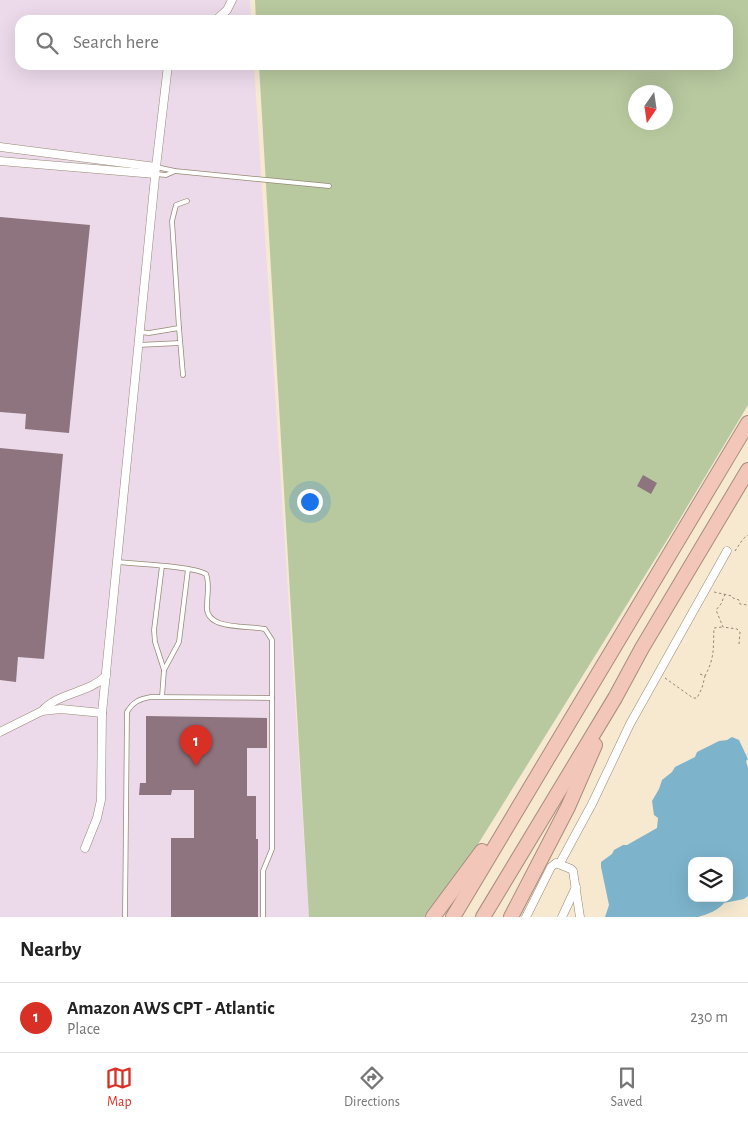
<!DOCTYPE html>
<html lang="en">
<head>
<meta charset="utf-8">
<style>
	body { margin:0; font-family:"Alegreya Sans",sans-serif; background:#f6f6f6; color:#222 }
	.controls { position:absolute; right:15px; bottom:15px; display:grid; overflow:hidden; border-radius:10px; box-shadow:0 5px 20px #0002 }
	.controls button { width:45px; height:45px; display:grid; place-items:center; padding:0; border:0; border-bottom:1px solid #e0e0e0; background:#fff; color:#222; font:25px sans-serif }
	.compass { position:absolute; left:628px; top:85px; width:45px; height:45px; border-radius:50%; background:#fff; box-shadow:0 5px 20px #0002; rotate:193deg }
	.you { position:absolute; left:309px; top:501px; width:18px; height:18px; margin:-12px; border:4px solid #fff; border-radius:50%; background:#1a73e8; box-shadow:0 0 0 8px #1a73e833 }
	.badge { display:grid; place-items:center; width:32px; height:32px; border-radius:50%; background:#d93025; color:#fff; font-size:16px; font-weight:700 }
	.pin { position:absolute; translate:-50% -41px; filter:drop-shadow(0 1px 2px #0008) }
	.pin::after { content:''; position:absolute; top:26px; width:18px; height:15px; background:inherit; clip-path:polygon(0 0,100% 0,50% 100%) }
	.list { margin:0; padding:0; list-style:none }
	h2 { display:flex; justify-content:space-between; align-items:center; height:65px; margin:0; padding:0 20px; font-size:21px }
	h2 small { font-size:16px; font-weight:400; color:#767676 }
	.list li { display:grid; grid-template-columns:32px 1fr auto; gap:15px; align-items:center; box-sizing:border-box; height:70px; padding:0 20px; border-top:1px solid #e0e0e0 }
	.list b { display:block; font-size:19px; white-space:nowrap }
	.list p { margin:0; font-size:16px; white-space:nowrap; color:#767676 }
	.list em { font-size:16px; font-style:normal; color:#767676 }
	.icon { flex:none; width:28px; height:28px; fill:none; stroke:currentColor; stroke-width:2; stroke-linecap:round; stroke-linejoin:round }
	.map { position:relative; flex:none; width:748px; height:917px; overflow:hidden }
	.search { position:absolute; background:#fff; box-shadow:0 5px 20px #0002; left:15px; right:15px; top:15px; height:55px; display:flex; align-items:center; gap:12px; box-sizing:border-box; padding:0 18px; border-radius:15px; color:#767676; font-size:19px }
	.sheet { height:135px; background:#fff }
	nav { display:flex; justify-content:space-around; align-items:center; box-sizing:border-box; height:70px; border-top:1px solid #e0e0e0; background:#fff; font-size:14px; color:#767676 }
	nav a { display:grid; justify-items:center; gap:2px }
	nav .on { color:#d93025 }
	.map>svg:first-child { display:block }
	.industrial { fill:#ecdaea }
	.green { fill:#b8c99f; fill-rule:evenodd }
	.water { fill:#7db4cc; fill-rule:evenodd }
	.building { fill:#8d747f }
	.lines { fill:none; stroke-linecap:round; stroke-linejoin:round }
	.lane-casing { stroke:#958a73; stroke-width:5.5 }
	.street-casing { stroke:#958a73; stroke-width:9 }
	.highway-casing { stroke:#a88b7f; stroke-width:16 }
	.path { stroke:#918877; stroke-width:1; stroke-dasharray:2.5 2.5; stroke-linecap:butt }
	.lane { stroke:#fff; stroke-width:4 }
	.street { stroke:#fff; stroke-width:8 }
	.highway { stroke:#f2c7b9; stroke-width:14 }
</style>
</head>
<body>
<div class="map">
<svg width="748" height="917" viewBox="0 0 748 917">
	<rect width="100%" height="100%" fill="#f6e9d0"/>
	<!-- industrial -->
	<path class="industrial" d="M0 0H250L251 20H20V65H254L309 917H0Z"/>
	<!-- green -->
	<path class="green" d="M255 0H748V405L672 532 470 857 425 917H309L259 65H728V20H256ZM636 92H666V122H636Z"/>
	<!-- water -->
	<path class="water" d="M732 737 739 740 748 759 746 761 748 768V896L744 899 724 903C719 910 706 915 698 917H605L609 905 601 867V862L612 854 614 850 623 845H627L657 828 658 818 654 815 652 801 659 789 662 780 672 772 675 767 695 757 697 752 719 741 727 740ZM692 861H729V898H692Z"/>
	<!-- building -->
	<g class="building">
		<path d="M0 217 90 225 69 433 25 429 26 414 0 412Z"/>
		<path d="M0 448 63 454 44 659 18 657 16 682 0 680Z"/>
		<path d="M643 475 657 483 651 494 637 486Z"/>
		<path d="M146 716 267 718V748H247V796H256V839H258V917H171V838H194V790H172L171 795H139L140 783H146Z"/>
	</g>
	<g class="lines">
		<!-- lane casing -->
		<g class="lane-casing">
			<g id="lane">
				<path d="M156 167 175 171 329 186"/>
				<path d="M155 174 166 175 175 171"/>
				<path d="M179 328 172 221 176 205 187 201"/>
				<path d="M140 332 149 333 179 328 183 375"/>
				<path d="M138 345 180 343"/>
				<path d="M117 562C135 564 194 566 206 574 210 584 207 595 207 605 204 631 247 625 265 629L272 640V849L263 871V917"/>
				<path d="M162 566 154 630 155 642 164 670 162 697"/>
				<path d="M164 670 179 642 188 569"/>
				<path d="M125 917 127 712C133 702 139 699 151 697L272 698"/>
			</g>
		</g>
		<!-- street casing -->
		<g class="street-casing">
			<g id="street">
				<path d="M216 20 227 10 232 0"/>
				<path d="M0 147 156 167"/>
				<path d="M0 161 155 174"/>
				<path d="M42 711C59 692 87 694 106 676"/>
				<path d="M0 732 42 711 61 709 102 713"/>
				<path d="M85 848 97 818 101 800 102 713 156 167 168 65"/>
				<path d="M560 863 592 804 630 724 727 551"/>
				<path d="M526 917 551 867 556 863 571 869 573 871 580 917"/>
				<path d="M562 917 576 887"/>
			</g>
		</g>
		<!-- highway casing -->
		<g class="highway-casing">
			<g id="highway">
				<path d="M433 917 482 851"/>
				<path d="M453 917 748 423"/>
				<path d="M483 917 615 698 642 648 748 470"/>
				<path d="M511 917 568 807 595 745"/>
			</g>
		</g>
		<!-- path -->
		<g class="path">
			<path d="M735 551 743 539 748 535"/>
			<path d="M714 592 732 596 733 598 739 600 740 604 748 605"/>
			<path d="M725 594 721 604 716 610 723 627 737 629 740 632 739 644"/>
			<path d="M700 674 705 676C715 657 713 649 714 628L722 627"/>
			<path d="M665 678 693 698H697L702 688 705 676"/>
		</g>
		<!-- lane -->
		<use href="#lane" class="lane"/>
		<!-- street -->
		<use href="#street" class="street"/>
		<!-- highway -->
		<use href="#highway" class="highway"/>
	</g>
</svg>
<div class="controls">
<button><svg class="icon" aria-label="layers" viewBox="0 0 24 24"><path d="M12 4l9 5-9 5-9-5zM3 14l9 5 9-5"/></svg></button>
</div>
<svg class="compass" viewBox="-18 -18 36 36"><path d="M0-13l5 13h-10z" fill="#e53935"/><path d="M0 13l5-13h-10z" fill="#767676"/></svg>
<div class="you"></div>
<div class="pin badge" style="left:196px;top:766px">1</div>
<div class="search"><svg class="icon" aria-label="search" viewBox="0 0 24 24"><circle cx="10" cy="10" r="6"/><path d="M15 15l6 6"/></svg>Search here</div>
</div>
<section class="sheet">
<h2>Nearby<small></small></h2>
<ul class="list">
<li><span class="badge">1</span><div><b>Amazon AWS CPT - Atlantic</b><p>Place</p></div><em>230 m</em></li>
</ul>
</section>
<nav>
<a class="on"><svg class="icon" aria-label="map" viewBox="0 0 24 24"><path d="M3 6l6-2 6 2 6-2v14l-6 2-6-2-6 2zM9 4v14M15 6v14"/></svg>Map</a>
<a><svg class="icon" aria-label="directions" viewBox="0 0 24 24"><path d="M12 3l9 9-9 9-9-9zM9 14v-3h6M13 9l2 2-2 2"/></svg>Directions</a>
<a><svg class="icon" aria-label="saved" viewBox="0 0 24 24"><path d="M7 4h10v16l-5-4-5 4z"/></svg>Saved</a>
</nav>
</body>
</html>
